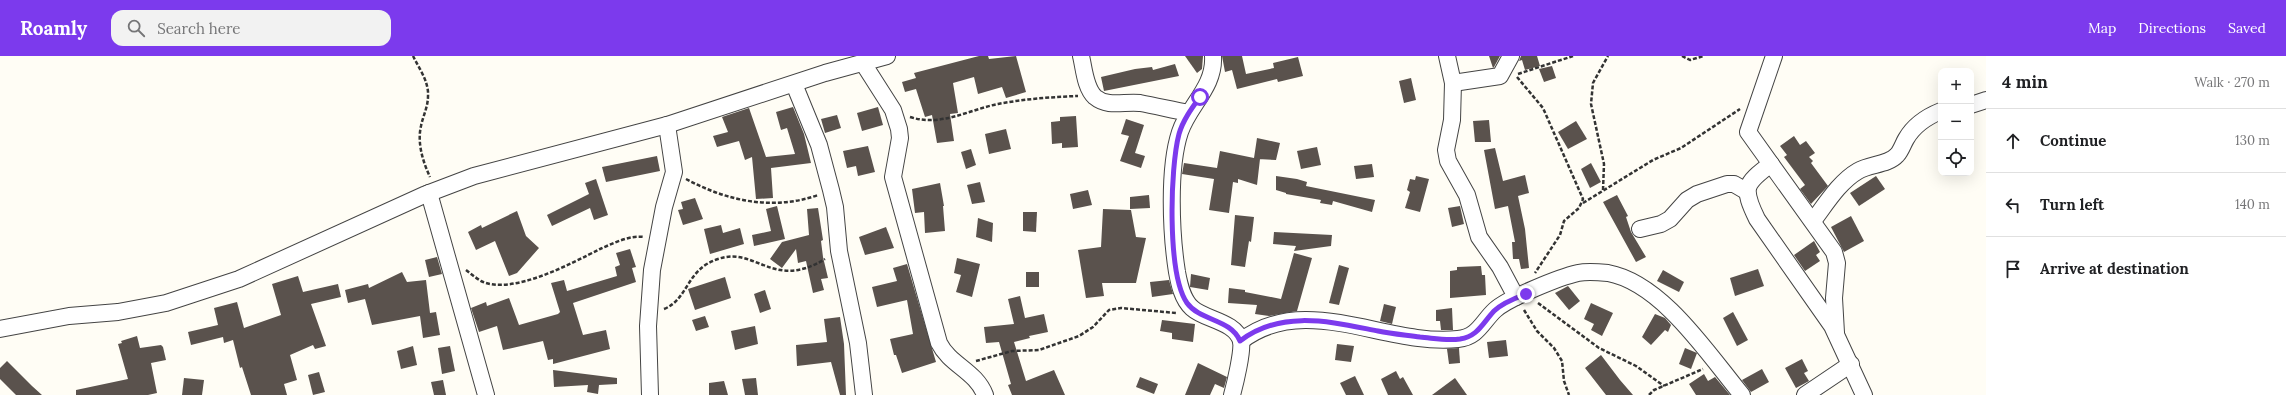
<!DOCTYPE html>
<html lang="en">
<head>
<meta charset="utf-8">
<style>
	body { margin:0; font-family:Lora,serif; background:#f2f2f2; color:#202124 }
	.controls { position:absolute; right:12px; top:12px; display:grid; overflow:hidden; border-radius:8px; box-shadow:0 4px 16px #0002 }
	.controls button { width:36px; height:36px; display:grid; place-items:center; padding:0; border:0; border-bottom:1px solid #e0e0e0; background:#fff; color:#202124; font:20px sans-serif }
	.stop { position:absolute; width:12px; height:12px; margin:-9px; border:3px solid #7c3aed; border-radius:50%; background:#fff }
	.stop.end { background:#7c3aed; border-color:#fff; box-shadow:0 1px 4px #0008 }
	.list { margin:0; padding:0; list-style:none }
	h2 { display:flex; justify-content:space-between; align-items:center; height:52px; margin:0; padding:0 16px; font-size:17px }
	h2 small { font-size:13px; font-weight:400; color:#757577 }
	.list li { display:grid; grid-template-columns:26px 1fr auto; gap:12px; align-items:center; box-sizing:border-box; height:64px; padding:0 16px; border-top:1px solid #e0e0e0 }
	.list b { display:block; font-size:15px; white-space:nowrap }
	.list em { font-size:13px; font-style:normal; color:#757577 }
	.icon { flex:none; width:22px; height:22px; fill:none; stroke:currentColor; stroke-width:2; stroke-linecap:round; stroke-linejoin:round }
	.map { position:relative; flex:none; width:1986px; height:339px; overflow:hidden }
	header { display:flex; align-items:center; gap:24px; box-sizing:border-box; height:56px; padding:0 20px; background:#7c3aed; color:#fff }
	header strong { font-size:19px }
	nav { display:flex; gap:22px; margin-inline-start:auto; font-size:14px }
	.search { width:280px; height:36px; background:#f2f2f2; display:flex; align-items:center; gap:10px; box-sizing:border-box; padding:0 14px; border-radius:12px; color:#757577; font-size:15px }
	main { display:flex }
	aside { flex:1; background:#fff }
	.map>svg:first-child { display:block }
	.building { fill:#5a524d }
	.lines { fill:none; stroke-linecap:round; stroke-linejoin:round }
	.street-casing { stroke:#444; stroke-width:18 }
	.path { stroke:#333; stroke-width:2.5; stroke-dasharray:4 2; stroke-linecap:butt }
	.street { stroke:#fff; stroke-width:16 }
	.route { stroke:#7c3aed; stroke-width:5 }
</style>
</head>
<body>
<header>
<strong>Roamly</strong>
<div class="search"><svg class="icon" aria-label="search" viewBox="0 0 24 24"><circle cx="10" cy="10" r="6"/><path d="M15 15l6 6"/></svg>Search here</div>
<nav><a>Map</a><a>Directions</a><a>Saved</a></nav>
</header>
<main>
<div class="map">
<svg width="1986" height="339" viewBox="0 0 1986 339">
	<rect width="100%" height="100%" fill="#fffdf5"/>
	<!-- building -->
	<g class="building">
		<path d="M979 0H988L989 3 1016 0 1026 36 1006 42 1002 31 978 38 974 21 953 27 958 57 950 58 954 85 937 87 932 59 925 61 916 33 905 36 902 26 916 22 914 17Z"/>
		<path d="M1185 0H1203L1202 13 1197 17Z"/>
		<path d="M1222 0H1242L1246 18 1274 12 1273 7 1298 1 1303 20 1278 26 1277 23 1237 33 1232 14 1225 16Z"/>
		<path d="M1489 0H1500L1494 11 1493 12Z"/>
		<path d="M1521 0H1537L1540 10 1525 14 1522 4 1519 5Z"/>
		<path d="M1175 8 1179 20 1104 35 1101 21 1135 13 1152 11 1153 14Z"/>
		<path d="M1552 10 1556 22 1544 26 1539 13Z"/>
		<path d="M1411 22 1416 44 1404 47 1399 25Z"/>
		<path d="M793 51 804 78 811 107 771 112 773 142 756 143 752 101 745 104 739 85 717 91 713 80 728 76 722 61 749 52 766 101 795 98 787 72 781 74 776 56Z"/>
		<path d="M878 51 883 69 862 75 857 57Z"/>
		<path d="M837 59 841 72 825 77 821 63Z"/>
		<path d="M1076 60 1078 91 1062 92V87L1052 88 1051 66 1060 65V61Z"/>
		<path d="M1126 63 1144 69 1135 97 1145 100 1141 112 1120 105 1129 80 1121 78Z"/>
		<path d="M1489 64 1491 86H1475L1473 65Z"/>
		<path d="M1576 65 1587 83 1568 93 1558 76Z"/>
		<path d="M1006 73 1011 93 989 98 985 78Z"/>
		<path d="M1794 80 1800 89 1806 85 1815 97 1809 101 1813 105 1811 107 1828 130 1811 148 1800 133 1805 129 1784 101 1787 99 1780 90Z"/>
		<path d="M1257 82 1280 87 1276 104 1258 103H1260L1257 129 1238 123V127L1233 126 1229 157 1209 154 1214 123 1182 118 1184 107 1217 112 1220 95 1254 102Z"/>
		<path d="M868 90 875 116 858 120 856 110 847 112 843 95Z"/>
		<path d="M1317 91 1321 109 1301 113 1297 95Z"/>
		<path d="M1495 92 1503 125 1525 119 1529 137 1518 140 1525 173 1529 212 1521 213 1519 203H1513L1512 186H1515L1508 150 1495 153 1484 94Z"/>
		<path d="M971 93 976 109 966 113 961 96Z"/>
		<path d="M657 100 660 115 606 126 602 111Z"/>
		<path d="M1591 107 1601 126 1590 132 1581 113Z"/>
		<path d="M1372 108 1374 121 1356 123 1354 110Z"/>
		<path d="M1276 120 1297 123 1307 126 1306 130 1375 144 1372 156 1333 145 1332 149 1320 147 1321 144 1286 138V137L1276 134Z"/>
		<path d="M1416 120 1429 123 1420 156 1405 152 1410 136 1407 134 1410 123 1415 124Z"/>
		<path d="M1876 120 1885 133 1859 150 1850 137Z"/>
		<path d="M596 123 608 159 594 164 590 152 552 170 547 159 589 138 585 127Z"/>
		<path d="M980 126 985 146 972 148 967 129Z"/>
		<path d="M940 127 944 150H943L945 175 925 177 924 156 915 157 912 133Z"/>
		<path d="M1088 134 1092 149 1073 153 1070 138Z"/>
		<path d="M1149 139 1150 152 1130 153V141Z"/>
		<path d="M1617 139 1628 160 1626 161 1631 176 1646 201 1636 206 1603 146Z"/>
		<path d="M695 142 703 163 683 169 678 154 683 153 681 146Z"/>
		<path d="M777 150 785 183 754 190 752 179 771 175 766 153Z"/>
		<path d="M1460 150 1464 168 1452 171 1448 152Z"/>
		<path d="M818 152 823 184 821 185 823 201 828 222 821 223 824 234 813 237 806 205 798 207 796 193 782 212 770 203 782 186 809 179 807 153Z"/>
		<path d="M1103 153 1131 154 1136 181 1146 182 1136 227H1102L1104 240 1086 242 1078 194 1101 191Z"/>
		<path d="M517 155 526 180 539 192 517 217 509 220 495 185 476 194 468 176 481 169 482 172Z"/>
		<path d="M1023 156H1037L1036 176 1023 175Z"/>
		<path d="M1235 159 1254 161 1251 186 1249 185 1245 211 1231 209Z"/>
		<path d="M1851 160 1864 185 1844 196 1831 171Z"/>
		<path d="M978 162 993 167 992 186 976 181Z"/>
		<path d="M721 169 723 177 740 172 744 188 710 198 704 173Z"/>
		<path d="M886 171 894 192 865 199 859 181Z"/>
		<path d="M1274 176 1332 179 1331 190 1294 195 1296 190 1273 188Z"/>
		<path d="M1814 185 1820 196 1816 199 1820 205 1805 215 1794 199Z"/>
		<path d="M630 193 636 211 632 212 636 226 573 247 583 279 606 274 610 293 553 308V303L548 304 543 285 503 294 497 270 479 276 471 252 486 246 487 250 509 242 519 269 558 258 560 256 551 227 564 224 567 235 617 220 615 211 620 209 616 197Z"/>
		<path d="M1294 197 1312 202 1297 255 1269 260 1255 258 1257 249 1228 247 1229 232 1245 234V236L1281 243Z"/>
		<path d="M437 201 442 218 429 221 425 204Z"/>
		<path d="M957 202 980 208 972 241 956 236 961 219 954 217Z"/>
		<path d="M907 208 936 306 902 317 896 299H894L890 283 913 278 907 244 877 251 872 231 897 225 893 212Z"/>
		<path d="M1339 209 1349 212 1339 249 1329 247Z"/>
		<path d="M1481 210 1482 219H1485L1486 239 1450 242V215L1457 214V211Z"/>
		<path d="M1758 213 1764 230 1735 240 1730 222Z"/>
		<path d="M1663 214 1684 226 1679 236 1657 225Z"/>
		<path d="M402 216 407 226 426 224 430 257 436 256 440 279 423 282 420 260 372 269 365 243 348 247 345 234 368 228 369 232Z"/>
		<rect x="1026" y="216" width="13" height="15"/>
		<path d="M1191 218 1210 222 1208 234 1190 231Z"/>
		<path d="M298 220 303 236 338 228 341 241 311 248 326 290 315 293 313 289 290 299 297 324 284 328 287 339H251L242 311 240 312 233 284 224 287 223 281 191 289 188 276 218 269 214 252 237 246 244 272 281 259 272 228Z"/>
		<path d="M725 221 731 242 695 254 688 233Z"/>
		<path d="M1169 224 1173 238 1152 241 1150 226Z"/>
		<path d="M1568 230 1580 245 1569 254 1555 237Z"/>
		<path d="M765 234 771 253 760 257 754 238Z"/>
		<path d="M1020 240 1025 262 1044 258 1048 276 1029 280 1030 282 1014 286 1026 325 1054 314 1065 339H1012L1008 329 1011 328 999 286 986 287 984 271 1014 268 1008 243Z"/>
		<path d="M1591 247 1613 257 1602 280 1591 274 1594 268 1584 263Z"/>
		<path d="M1384 248 1396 251 1392 268 1380 265Z"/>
		<path d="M1452 252 1453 274H1441L1440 265H1436V254Z"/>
		<path d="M1733 256 1748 284 1737 290 1723 262Z"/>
		<path d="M1655 258 1665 262 1671 269 1668 276 1665 274 1651 289 1642 281Z"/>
		<path d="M705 260 709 271 696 275 692 264Z"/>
		<path d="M840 261 844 288 846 339H840L831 306 797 310 796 289 827 286 824 263Z"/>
		<path d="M1162 264 1195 268 1193 286 1172 283V277L1160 275Z"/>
		<path d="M755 270 758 288 735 294 731 275Z"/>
		<path d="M137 280 140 292 161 289 163 291 166 304 151 307 157 337 148 339H76V334L128 323 118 288 122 287 121 285Z"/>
		<path d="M1506 284 1508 300 1489 302 1487 286Z"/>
		<path d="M1337 288 1354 290 1351 306 1335 304Z"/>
		<path d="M413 290 417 309 401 313 397 295Z"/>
		<path d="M450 290 455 315 442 318 438 292Z"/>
		<path d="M1459 292 1460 307 1449 308 1447 293Z"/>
		<path d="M1685 292 1697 297 1691 313 1679 308Z"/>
		<path d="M1601 299 1620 324 1633 339H1606L1585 312Z"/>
		<path d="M1802 303 1808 315 1804 317 1809 325 1796 332 1785 312Z"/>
		<path d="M7 305 32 330 42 339H16L0 323V312Z"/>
		<path d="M1198 307 1227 321 1224 332 1215 328 1210 339H1185Z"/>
		<path d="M1762 313 1769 326 1751 336 1742 324Z"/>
		<path d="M553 314 617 322V328L599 329 598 338 587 336 588 329 554 331Z"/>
		<path d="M1396 315 1400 323 1403 321 1413 339H1388L1381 323Z"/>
		<path d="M319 316 325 336 313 339 308 319Z"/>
		<path d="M1704 318 1708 325 1715 321 1730 339H1696L1689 328Z"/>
		<path d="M1355 320 1364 339H1346L1340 327Z"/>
		<path d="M1140 321 1158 328 1154 338 1136 331Z"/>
		<path d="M184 322 204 324 202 339H182Z"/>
		<path d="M756 322 758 339H745L742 323Z"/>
		<path d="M1455 322 1467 339H1432Z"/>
		<path d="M443 324 446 339H434L431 326Z"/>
		<path d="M724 325 728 339H709V327Z"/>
	</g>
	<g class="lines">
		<!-- street casing -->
		<g class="street-casing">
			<g id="street">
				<path d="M1081 0C1084 12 1085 32 1095 41 1108 52 1125 45 1140 47 1156 50 1173 54 1189 57"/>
				<path d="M1213 0C1215 31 1189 49 1180 76 1168 112 1171 178 1177 216 1179 227 1182 243 1192 252 1205 264 1235 265 1241 285 1243 295 1235 328 1232 339"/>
				<path d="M1447 0 1453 27 1452 64 1446 94 1448 105 1467 139 1479 181 1500 211 1516 241"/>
				<path d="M1774 0 1748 76 1834 196 1837 207 1834 242 1836 277"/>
				<path d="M863 7 893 54 899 73 900 82 893 121 939 287C950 309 976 315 985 339"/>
				<path d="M1453 27 1500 20 1511 0"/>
				<path d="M794 28 819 89 831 134 835 151 839 195 858 287 864 339"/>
				<path d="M1971 49 1986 44"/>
				<path d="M1771 108C1744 128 1742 132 1757 163L1832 270 1864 339"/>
				<path d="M429 137 486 339"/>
				<path d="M1813 165C1826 148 1839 126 1858 115 1870 108 1888 109 1897 99 1901 95 1903 88 1906 83 1914 69 1926 61 1941 55"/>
				<path d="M1640 173 1661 168 1670 163 1687 144 1697 138 1727 128H1734L1746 135"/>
				<path d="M0 273 69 260 118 256 166 247 239 223 424 139 474 120 667 69 825 17 887 0"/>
				<path d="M1241 285C1306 235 1386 291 1458 283 1478 281 1482 266 1495 254 1508 242 1560 221 1578 217 1587 215 1598 216 1608 217 1662 227 1708 298 1742 339"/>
				<path d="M650 339 648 270 652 214 664 151 674 116 667 69"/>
				<path d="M1805 339 1851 308"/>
			</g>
		</g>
		<!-- path -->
		<g class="path">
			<path d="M413 0C419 12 429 26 428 40 428 51 423 60 421 70 417 87 423 106 430 121"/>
			<path d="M1682 0 1690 4 1704 0"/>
			<path d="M1518 18 1573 0"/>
			<path d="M1517 21 1543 52 1583 143 1579 152 1564 165 1560 179 1535 217"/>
			<path d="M910 61C941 71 968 54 998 48 1024 43 1051 41 1078 40"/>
			<path d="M686 123C727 145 773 155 818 139"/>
			<path d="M1603 134 1604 108 1591 48 1593 27 1608 0"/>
			<path d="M1583 147 1653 104 1681 92 1740 53"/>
			<path d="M466 214C471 218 476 222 481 225 512 240 572 207 600 193 614 187 629 179 644 181"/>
			<path d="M1538 247 1599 292 1636 310 1664 330"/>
			<path d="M664 253C689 243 686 213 718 203 756 190 773 235 825 203"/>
			<path d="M1524 254 1537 275 1554 292 1562 305 1564 325 1569 339"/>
			<path d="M976 305 1012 295 1039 294 1079 280 1093 271 1109 254 1121 252 1176 257"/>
			<path d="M1649 339 1654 334 1703 313"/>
		</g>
		<!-- street -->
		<use href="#street" class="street"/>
	</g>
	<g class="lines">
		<!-- route -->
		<path class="route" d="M1200 41C1192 52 1183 64 1179 78 1170 112 1167 218 1187 247 1200 265 1231 263 1240 285 1282 253 1331 266 1378 275 1392 278 1406 279 1420 281 1433 282 1446 285 1460 283 1478 280 1482 268 1494 255 1502 247 1515 242 1526 238"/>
	</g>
</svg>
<div class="controls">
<button>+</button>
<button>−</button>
<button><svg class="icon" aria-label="locate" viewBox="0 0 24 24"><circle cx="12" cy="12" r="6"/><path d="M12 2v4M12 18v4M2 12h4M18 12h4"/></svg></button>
</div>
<div class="stop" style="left:1200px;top:41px"></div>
<div class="stop end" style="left:1526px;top:238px"></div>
</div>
<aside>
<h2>4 min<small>Walk · 270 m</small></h2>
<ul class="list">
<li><svg class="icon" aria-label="ahead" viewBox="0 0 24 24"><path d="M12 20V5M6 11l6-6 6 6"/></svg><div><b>Continue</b></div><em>130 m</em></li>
<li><svg class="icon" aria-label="left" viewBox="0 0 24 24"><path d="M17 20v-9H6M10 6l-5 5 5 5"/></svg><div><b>Turn left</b></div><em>140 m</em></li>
<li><svg class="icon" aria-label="arrive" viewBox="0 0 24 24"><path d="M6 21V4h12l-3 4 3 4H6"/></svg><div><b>Arrive at destination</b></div></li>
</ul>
</aside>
</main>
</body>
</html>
